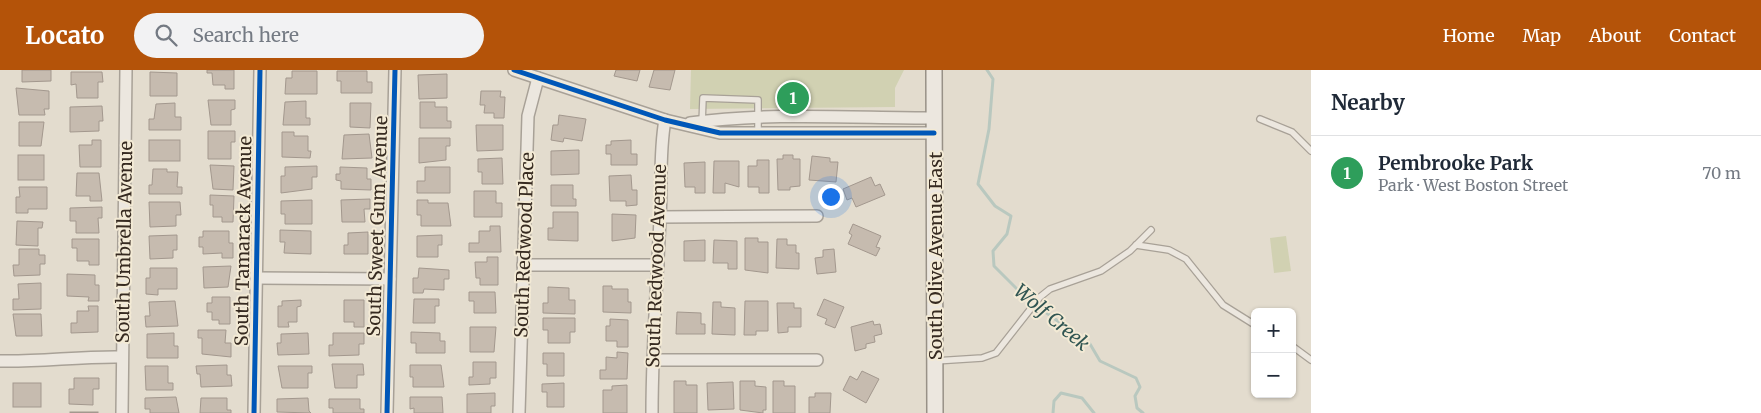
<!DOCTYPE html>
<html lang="en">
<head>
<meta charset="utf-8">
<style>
	body { margin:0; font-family:Merriweather,serif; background:#f2f2f3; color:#1f2937 }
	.controls { position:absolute; right:15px; bottom:15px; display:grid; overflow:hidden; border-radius:8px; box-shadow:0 1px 4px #0004 }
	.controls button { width:45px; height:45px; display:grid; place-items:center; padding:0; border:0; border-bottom:1px solid #e0e1e3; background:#fff; color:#1f2937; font:25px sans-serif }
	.you { position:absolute; left:830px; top:126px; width:18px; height:18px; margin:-12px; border:4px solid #fff; border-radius:50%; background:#1a73e8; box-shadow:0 0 0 8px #1a73e833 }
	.badge { display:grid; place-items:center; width:32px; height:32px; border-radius:50%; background:#b45309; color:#fff; font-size:16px; font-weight:700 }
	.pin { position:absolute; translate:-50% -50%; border:2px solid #fff; box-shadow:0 1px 5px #0006 }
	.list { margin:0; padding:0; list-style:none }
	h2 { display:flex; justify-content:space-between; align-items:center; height:65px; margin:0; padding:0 20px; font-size:21px }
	h2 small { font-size:16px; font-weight:400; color:#747a83 }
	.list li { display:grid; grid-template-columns:32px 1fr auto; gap:15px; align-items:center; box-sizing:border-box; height:75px; padding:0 20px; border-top:1px solid #e0e1e3 }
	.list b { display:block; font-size:19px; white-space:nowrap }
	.list p { margin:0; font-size:16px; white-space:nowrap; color:#747a83 }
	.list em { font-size:16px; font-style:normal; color:#747a83 }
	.icon { flex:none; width:28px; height:28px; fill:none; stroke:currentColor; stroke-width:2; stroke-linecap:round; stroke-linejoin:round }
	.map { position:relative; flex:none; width:1311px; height:343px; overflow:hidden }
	header { display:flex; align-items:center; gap:30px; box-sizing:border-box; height:70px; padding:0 25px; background:#b45309; color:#fff }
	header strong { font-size:24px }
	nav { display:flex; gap:28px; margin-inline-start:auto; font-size:18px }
	.search { width:350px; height:45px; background:#f2f2f3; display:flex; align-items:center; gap:12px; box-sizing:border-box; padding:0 18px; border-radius:28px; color:#747a83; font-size:19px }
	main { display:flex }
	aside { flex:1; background:#fff }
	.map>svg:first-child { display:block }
	.green { fill:#d1d1b2 }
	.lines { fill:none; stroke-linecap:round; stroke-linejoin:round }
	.stream { stroke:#b9c8bf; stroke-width:3 }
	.building { fill:#c6bbaf; stroke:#a3988e }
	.lane-casing { stroke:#a8a197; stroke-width:8 }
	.street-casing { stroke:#a8a197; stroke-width:14 }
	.secondary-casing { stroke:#989187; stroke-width:18 }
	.lane { stroke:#ece7df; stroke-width:5.5 }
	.street { stroke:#ece7df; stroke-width:11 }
	.secondary { stroke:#ece7df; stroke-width:15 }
	.cycleway-casing { stroke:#f3ead5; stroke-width:8 }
	.cycleway { stroke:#0057b8; stroke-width:5 }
	.labels { text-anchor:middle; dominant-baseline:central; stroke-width:4; stroke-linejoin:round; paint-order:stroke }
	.street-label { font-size:18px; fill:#362a20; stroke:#f3ead5 }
	.water-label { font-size:19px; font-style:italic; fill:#305552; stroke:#f3ead5 }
</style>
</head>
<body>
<header>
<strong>Locato</strong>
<div class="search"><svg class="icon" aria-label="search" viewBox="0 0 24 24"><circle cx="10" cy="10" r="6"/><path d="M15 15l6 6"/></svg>Search here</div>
<nav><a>Home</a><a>Map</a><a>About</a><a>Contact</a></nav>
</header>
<main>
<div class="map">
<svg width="1311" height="343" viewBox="0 0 1311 343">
	<rect width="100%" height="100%" fill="#e3dcce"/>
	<!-- green -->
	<g class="green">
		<path d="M691 0H904L895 18V37L690 39Z"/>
		<path d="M1286 166 1291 201 1274 203 1270 168Z"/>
	</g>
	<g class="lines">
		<!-- stream -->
		<g class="stream">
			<path d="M987 0 993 9 989 59 978 114 995 136 1011 146 1007 164 993 181 994 196 1027 229 1090 274 1100 291 1136 308 1140 317 1135 326 1137 338 1143 343"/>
			<path d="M1053 343 1054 331 1061 323 1082 328 1094 343"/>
		</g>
	</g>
	<!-- building -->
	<g class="building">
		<path d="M22 0H51V11L22 12Z"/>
		<path d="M207 0H234V19H225V15H213L212 3H207Z"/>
		<path d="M616 0H640L637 11 614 6Z"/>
		<path d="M654 0H675L670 20 649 17Z"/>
		<path d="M292 1H317V24H285L286 8H292Z"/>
		<path d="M337 1H367V12H372V23H341V11H337Z"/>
		<path d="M71 2H102L103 12H98V28H77L76 14 71 15Z"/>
		<path d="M150 2 177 3V26H150Z"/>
		<path d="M447 4V28L419 29 418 5Z"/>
		<path d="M16 18 49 21V39H44L45 45H19Z"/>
		<path d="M481 21H501L500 27H505L504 48H494V43H484L485 35H480Z"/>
		<path d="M208 30H235V39L231 40V55H211Z"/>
		<path d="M306 31V48H310V55H283L285 32Z"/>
		<path d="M420 32H435V37H447V51H451V58H420Z"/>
		<path d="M175 33V47H181V60H149V49H154L156 34Z"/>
		<path d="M350 33H371L370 58 350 57Z"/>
		<path d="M102 36 103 51H99V61L70 62V37Z"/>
		<path d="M559 45 586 49 582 71 564 68 563 72 551 70 553 55H558Z"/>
		<path d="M19 52H44L41 76H19Z"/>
		<path d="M476 55H503V80L477 81Z"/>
		<path d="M208 61H235V72H231V89H208Z"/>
		<path d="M282 62H294V66H308V81H311L310 88 282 87Z"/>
		<path d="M369 64 372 88 342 89 344 65Z"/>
		<path d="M419 68H450V76H446V90L419 93Z"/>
		<path d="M92 70H101V97H80L79 75H92Z"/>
		<rect x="149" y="70" width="31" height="21"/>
		<path d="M631 70V84H637V95H611V84H606V75H611V71Z"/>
		<path d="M579 80V104L551 105V81Z"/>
		<rect x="18" y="85" width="26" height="25"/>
		<path d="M783 85H793V89H800V116L790 117V120H778L777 89H783Z"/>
		<path d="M812 86 830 88V92H838L836 112 809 110Z"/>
		<path d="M502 88 503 114H482V102H478V89Z"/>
		<path d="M757 90H769V123H759V117H748V96H757Z"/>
		<path d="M714 91H739V117L725 113V123H713Z"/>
		<path d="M705 92V123H695V117H685L684 93Z"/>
		<path d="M210 95 234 96 233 120 213 119Z"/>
		<path d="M317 96V107H312V119L281 123V106H285V97Z"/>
		<path d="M340 97 367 98V109H371V120L341 119V111L336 110V104H340Z"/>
		<path d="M425 97H450V123H417V111H425Z"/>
		<path d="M153 99H167V102H178L177 117H182V124H149V115H152Z"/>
		<path d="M77 103H99L102 131H90V126H76Z"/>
		<path d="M631 105 632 120H637V135L626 136V131H610L609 106Z"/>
		<path d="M871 107 875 116 880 114 885 125 856 137 852 128 847 130 843 119Z"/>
		<path d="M551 115H573V129H576V136H551Z"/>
		<path d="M19 117H47V139H28V143H16V127H20Z"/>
		<path d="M474 121H496V133H502V147H474Z"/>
		<path d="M210 125 234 126 233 152H222V147H213V135H210Z"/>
		<path d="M370 129V139H364L365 152H342L341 130Z"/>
		<path d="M312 130V154H285V144H281V131Z"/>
		<path d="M417 130H428V133H448L451 156H421V145H417Z"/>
		<path d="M149 132H180L181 145H176V156L150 157Z"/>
		<path d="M102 137V148H98L99 163H76V151H70V138Z"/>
		<path d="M553 142H578V171L548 170V158H553Z"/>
		<path d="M612 144 636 145 635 168 612 171Z"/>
		<path d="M17 151 43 152 42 158H38V176L16 175Z"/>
		<path d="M853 154 881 166 876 177 880 178 876 186 848 174 852 165 849 163Z"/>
		<path d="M490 156H500L501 182H469V173H479V161H490Z"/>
		<path d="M280 160 311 161V184L284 183 285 172H280Z"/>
		<path d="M203 161H229V173H233V188H222V183L203 184V177H199V167H203Z"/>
		<path d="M368 162V184H344V175H348V163Z"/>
		<path d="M177 165V180H173V188L150 189 149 166Z"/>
		<path d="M442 165V175H438V187H417V166Z"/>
		<path d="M745 168H758V172H768V203L745 200Z"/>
		<path d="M72 169H99V195H89V191H77V178H72Z"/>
		<path d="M777 169H787V175H796V183H799V199L776 198Z"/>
		<path d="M705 170V191H684V171Z"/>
		<path d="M714 170 737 171V199H728V193H713Z"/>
		<path d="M19 179H39V185H45V194H40V205L14 206 13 195H19Z"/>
		<path d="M834 179 836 202 817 204 815 188 823 187V180Z"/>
		<path d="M487 187H498V215H480V208H476L475 192H487Z"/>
		<path d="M231 196 228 217 204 218 203 197Z"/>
		<path d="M150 198H177V219H158V225L146 224V208H150Z"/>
		<path d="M419 198 449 200V209H444V220L424 219 423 223H413V208H418Z"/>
		<path d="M67 204 95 205V215H99V231H88L89 227 67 226Z"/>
		<path d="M41 213V239L13 240V229H19L18 214Z"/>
		<path d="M603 216H612V219H628V232H631V243L603 242Z"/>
		<path d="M548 217 569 218V230H575V244L543 243V233H548Z"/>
		<path d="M469 222H495L496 243H474V231H469Z"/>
		<path d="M212 227H230V254H219V250H212V242H207V233H212Z"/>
		<path d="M414 229H439V236H435V253H413Z"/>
		<path d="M824 229 844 237 835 258 825 254 827 249 817 245Z"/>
		<path d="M301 230V236L297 237V252H288L289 257H278V236H282V231Z"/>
		<path d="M344 230H364V257H354V252H344Z"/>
		<path d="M175 231 178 256 146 257 145 246H150L149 232Z"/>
		<path d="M745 231H768V261H756V265H744Z"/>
		<path d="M713 232H721V237L735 238V265L712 264Z"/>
		<path d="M777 233H794V238H801V257H788V262L778 263Z"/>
		<path d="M88 236H98V262L71 263V253H77V241H89Z"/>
		<path d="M677 242 701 243V254H705V264H676Z"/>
		<path d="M13 244H41L42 266H16Z"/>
		<path d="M543 248H575V262H570V273H548V260H543Z"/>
		<path d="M610 249 628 250V277H617V271H606V256H610Z"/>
		<path d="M873 251 874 255 880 254 882 264 874 266 875 272 866 274V278L855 281 851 257Z"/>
		<path d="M470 257H496L494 282H470Z"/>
		<path d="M198 260H226L225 273H231V287L202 284V268H198Z"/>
		<path d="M411 262 440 263V271H445V283H416V273H411Z"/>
		<path d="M174 263V276H178V288H147V264Z"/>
		<path d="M308 263 309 284 278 285 277 273H281V264Z"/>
		<path d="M333 263H364V274H359V285L329 286V275H333Z"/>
		<path d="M617 282 628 283 627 309H600V300H606V287L617 288Z"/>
		<path d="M543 283H564V306H547V294H543Z"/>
		<path d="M473 292H496V308H490V314L469 315V307H473Z"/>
		<path d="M332 294H363L364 305H357V318H335Z"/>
		<path d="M227 295V305H231L232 316 201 317 200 304H197L196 296Z"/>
		<path d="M410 295H441L444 317H413V307H410Z"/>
		<path d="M145 296H168V313H173V320H146Z"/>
		<path d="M278 296H312V303H308V318H282Z"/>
		<path d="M862 301 879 309 866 333 843 320 850 306 857 310Z"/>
		<path d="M74 308H99V319H93V335L69 334V319H74Z"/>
		<path d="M674 311H686V315H697V343H674Z"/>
		<path d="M740 311H755V316L766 317V340H763V343L740 340Z"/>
		<path d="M773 311H784V316H795V343H773Z"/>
		<path d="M733 312 734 339 708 340 707 313Z"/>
		<rect x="13" y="313" width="28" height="24"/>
		<path d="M564 313V337H547V322H542V314Z"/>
		<path d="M627 315V343H603V320H612V316Z"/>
		<path d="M495 323V336H491V343H467V324Z"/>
		<path d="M815 323H831L830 343H809V327H815Z"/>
		<path d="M176 327 179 343H150V339H145V328Z"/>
		<path d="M410 327H442L443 343H414V338L410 339Z"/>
		<path d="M201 328H227V340H231V343H200Z"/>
		<path d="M308 328 309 341 311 343 277 342V329Z"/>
		<path d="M329 329H360V339H364V343H333V338H329Z"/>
		<rect x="70" y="342" width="28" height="1"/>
	</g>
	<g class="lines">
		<!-- lane casing -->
		<g class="lane-casing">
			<g id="lane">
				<path d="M1260 49 1292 62 1311 81"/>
				<path d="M702 54 703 28 758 30V64"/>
				<path d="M1136 175 1169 180 1186 189 1223 235 1255 255"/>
				<path d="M1292 276 1311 290"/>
				<path d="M935 291 982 288 996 283 1040 227 1050 219 1101 201 1130 181 1151 160"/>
			</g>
		</g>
		<!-- street casing -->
		<g class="street-casing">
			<g id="street">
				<path d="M514 0 665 50 720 63H934"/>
				<path d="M690 53C770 42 854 48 934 48"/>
				<path d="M660 147 817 146"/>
				<path d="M523 195H658"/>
				<path d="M256 208 390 209"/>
				<path d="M652 290H817"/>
				<path d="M0 291C41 292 81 286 122 287"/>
				<path d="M122 343 126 0"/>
				<path d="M254 343 260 0"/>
				<path d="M387 343 395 0"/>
				<path d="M519 343 528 46 538 8"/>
				<path d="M652 343C652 278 657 214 660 149 662 115 659 83 665 50"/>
			</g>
		</g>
		<!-- secondary casing -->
		<g class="secondary-casing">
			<path id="secondary" d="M934 0 935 343"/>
		</g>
		<!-- lane -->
		<use href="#lane" class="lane"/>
		<!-- street -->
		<use href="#street" class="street"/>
		<!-- secondary -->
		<use href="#secondary" class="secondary"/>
		<!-- cycleway casing -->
		<g class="cycleway-casing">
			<g id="cycleway">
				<path d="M514 0 665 50 720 63H934"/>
				<path d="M254 343 260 0"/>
				<path d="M387 343 395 0"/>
			</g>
		</g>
		<!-- cycleway -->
		<use href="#cycleway" class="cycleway"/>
	</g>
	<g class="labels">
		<!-- street labels -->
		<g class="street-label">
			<text transform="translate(377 156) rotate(-88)">South Sweet Gum Avenue</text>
			<text transform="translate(243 171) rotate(-89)">South Tamarack Avenue</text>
			<text transform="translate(124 172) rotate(-89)">South Umbrella Avenue</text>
			<text transform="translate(524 175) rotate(-88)">South Redwood Place</text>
			<text transform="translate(935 186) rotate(-90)">South Olive Avenue East</text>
			<text transform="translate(656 196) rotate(-88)">South Redwood Avenue</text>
		</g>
		<!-- water labels -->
		<g class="water-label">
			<text transform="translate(1052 247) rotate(40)">Wolf Creek</text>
		</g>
	</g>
</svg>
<div class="controls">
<button>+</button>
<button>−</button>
</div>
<div class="you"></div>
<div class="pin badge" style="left:793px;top:28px;background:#2e9e5b">1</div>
</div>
<aside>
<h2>Nearby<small></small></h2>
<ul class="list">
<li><span class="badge" style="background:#2e9e5b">1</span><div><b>Pembrooke Park</b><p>Park · West Boston Street</p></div><em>70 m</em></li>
</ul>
</aside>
</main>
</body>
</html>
